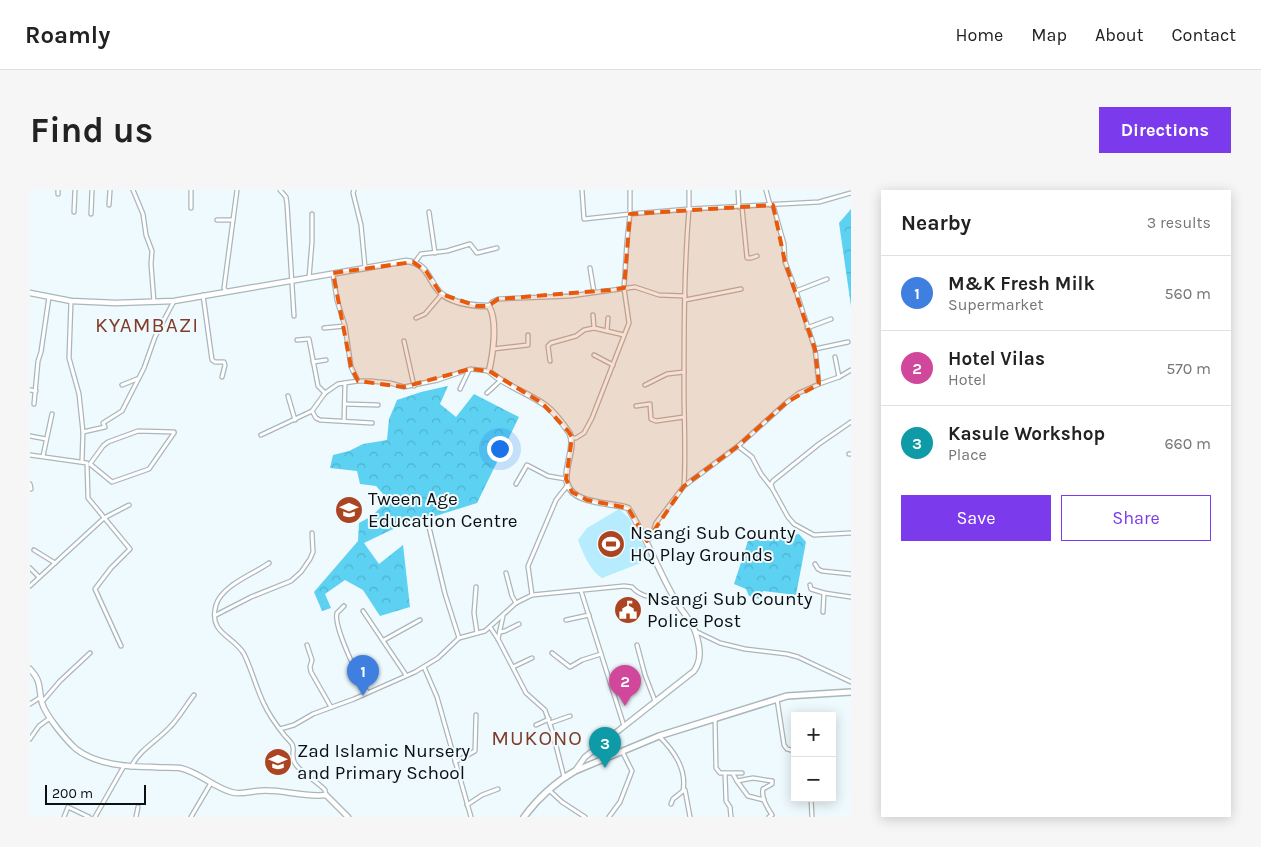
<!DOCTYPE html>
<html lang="en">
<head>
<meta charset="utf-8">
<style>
	body { margin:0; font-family:Karla,sans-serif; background:#f6f6f6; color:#222 }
	.controls { position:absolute; right:15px; bottom:15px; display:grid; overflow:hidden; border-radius:0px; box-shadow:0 2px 12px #0003 }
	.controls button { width:45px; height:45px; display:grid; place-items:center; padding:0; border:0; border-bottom:1px solid #e0e0e0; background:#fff; color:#222; font:25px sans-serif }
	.scale { position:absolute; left:15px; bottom:12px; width:101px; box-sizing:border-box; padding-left:5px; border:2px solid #0c1011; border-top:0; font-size:14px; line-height:18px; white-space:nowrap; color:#0c1011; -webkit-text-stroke:4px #eefafe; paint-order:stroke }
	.you { position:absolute; left:469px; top:258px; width:18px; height:18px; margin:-12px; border:4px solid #fff; border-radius:50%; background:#1a73e8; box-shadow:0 0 0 8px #1a73e833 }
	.badge { display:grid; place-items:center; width:32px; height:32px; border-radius:50%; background:#7c3aed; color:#fff; font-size:16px; font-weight:700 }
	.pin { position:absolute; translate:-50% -41px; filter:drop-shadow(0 1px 2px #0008) }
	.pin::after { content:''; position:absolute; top:26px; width:18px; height:15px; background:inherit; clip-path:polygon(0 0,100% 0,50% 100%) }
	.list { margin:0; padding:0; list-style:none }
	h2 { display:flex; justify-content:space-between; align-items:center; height:65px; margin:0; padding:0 20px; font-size:21px }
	h2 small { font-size:16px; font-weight:400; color:#767676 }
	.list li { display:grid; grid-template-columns:32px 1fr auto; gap:15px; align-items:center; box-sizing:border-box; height:75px; padding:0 20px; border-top:1px solid #e0e0e0 }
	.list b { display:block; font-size:19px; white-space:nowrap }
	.list p { margin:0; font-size:16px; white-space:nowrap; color:#767676 }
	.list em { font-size:16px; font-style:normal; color:#767676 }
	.actions { display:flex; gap:10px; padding:15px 20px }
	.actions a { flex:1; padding:11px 0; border:1px solid #7c3aed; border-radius:0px; text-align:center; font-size:18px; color:#7c3aed }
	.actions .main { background:#7c3aed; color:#fff }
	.map { position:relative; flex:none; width:821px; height:627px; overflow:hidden; border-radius:0px }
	header { display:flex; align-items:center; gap:30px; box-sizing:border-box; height:70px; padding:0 25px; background:#fff; border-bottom:1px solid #e0e0e0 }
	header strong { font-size:24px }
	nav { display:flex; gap:28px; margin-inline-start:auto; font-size:18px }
	.intro { display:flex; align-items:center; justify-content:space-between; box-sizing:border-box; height:120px; padding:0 30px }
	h1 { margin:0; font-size:35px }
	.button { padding:12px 22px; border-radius:0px; background:#7c3aed; color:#fff; font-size:18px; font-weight:700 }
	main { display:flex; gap:30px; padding:0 30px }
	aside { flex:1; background:#fff; border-radius:0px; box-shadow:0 2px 12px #0003 }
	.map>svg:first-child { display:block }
	.green { fill:#b6ecfd }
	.forest { fill:url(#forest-crowns) }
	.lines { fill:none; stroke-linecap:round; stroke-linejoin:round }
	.minor-casing { stroke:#abb6ba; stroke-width:5.5 }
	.tertiary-casing { stroke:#abb6ba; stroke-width:7 }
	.primary-casing { stroke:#abb6ba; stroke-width:8 }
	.minor { stroke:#fff; stroke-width:3 }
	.tertiary { stroke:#fff; stroke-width:4.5 }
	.primary { stroke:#fff; stroke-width:5 }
	.marked { fill:#e8590c; fill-opacity:0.2; stroke:#e8590c; stroke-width:4; stroke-dasharray:10 6; stroke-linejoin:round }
	.labels { text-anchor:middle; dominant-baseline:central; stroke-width:4; stroke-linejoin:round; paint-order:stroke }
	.poi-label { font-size:19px; fill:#0c1011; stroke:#eefafe; text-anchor:start }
	.quarter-label { font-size:21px; letter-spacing:1px; fill:#803c26; stroke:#eefafe }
</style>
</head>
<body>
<header>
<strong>Roamly</strong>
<nav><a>Home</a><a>Map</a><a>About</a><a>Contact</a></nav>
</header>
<div class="intro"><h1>Find us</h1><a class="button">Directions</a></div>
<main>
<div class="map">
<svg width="821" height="627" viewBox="0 0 821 627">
	<defs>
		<pattern id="forest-crowns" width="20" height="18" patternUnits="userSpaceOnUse" patternTransform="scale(1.25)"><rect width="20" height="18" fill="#5cd1f1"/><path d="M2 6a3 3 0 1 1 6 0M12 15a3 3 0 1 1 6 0" fill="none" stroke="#4fb2ce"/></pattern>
	</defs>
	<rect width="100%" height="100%" fill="#eefafe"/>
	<!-- green -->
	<path class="green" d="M589 319 599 328 621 369 572 388C560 381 553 363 548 350L557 338Z"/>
	<!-- forest -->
	<g class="forest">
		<path d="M821 19V116L809 33Z"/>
		<path d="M418 196 410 214 426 227 444 204 489 227 447 313 361 340 334 353 349 374 373 355 380 417 350 426 333 400 315 390 295 404 301 418 292 421 284 402 328 351 329 333 342 326 355 313 353 304 346 296 330 294 327 281 300 278 303 265 319 261 333 254 357 250 359 229 367 210 391 202Z"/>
		<path d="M769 344 776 352 766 405 733 401 729 409 719 406 716 399 704 394 718 351Z"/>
	</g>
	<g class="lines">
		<!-- minor casing -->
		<g class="minor-casing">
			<g id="minor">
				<path d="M103 0 113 24 116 45 122 61 121 74 124 112"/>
				<path d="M161 0V18"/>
				<path d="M250 0 256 7 257 14 264 126"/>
				<path d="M324 0 323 3 331 35 335 77"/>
				<path d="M552 0 554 29 600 24V0"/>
				<path d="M708 0 709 17"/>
				<path d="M736 0 740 15"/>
				<path d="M28 4V0"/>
				<path d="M79 15 80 0"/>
				<path d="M743 15 754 54 755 72 766 101 785 159 789 194"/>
				<path d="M712 17 717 68H721L727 66"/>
				<path d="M44 22 45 0"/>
				<path d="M399 22 405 63"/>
				<path d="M61 24 62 0"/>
				<path d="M187 30H203"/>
				<path d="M385 72 391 64 417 61 440 54 447 63 467 58"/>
				<path d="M560 78 564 102"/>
				<path d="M303 84 307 110 315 136 321 177 328 191"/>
				<path d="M279 88 282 52V24"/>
				<path d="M196 101 194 98 207 0"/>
				<path d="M766 101 797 89"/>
				<path d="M173 105 182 170 185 172H194L195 175 192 187"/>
				<path d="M655 110 711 99"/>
				<path d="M41 111 39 168 49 204 53 242 52 271"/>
				<path d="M459 116 462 112 468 109 540 106 605 97 629 105 655 106"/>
				<path d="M563 125 564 138"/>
				<path d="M386 128 395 124 412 104"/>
				<path d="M294 138 315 136"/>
				<path d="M777 138 801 129"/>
				<path d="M577 141 578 128"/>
				<path d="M267 150 279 149 288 196 295 203"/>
				<path d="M374 151 384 196"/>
				<path d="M463 159 498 155V145"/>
				<path d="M785 159 818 152"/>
				<path d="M564 165 583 175"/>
				<path d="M805 167 809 187"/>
				<path d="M520 171 518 156 521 153 546 146 554 140 564 138 594 145"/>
				<path d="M283 172 296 170"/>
				<path d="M92 195 107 189"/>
				<path d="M615 195 637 184 654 182"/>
				<path d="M430 199 439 180"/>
				<path d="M0 200 6 201"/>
				<path d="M457 203 471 190"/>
				<path d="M258 206 265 230"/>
				<path d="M4 214 8 171 11 162 19 107"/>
				<path d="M315 214 348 215"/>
				<path d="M606 216 620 214 621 229 626 231 654 227"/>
				<path d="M282 221 286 228 290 230 342 233"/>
				<path d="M314 231 315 193"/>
				<path d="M53 242 75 237 73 233 92 221 114 178 125 147 144 111"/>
				<path d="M231 245 282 221 295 203 308 194 328 191H340L360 193 374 197 408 190 440 179 459 181"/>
				<path d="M0 246 16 249"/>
				<path d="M542 248H546L554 243 562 228 599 133 594 98 597 51 600 24 659 19V0"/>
				<path d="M708 256 757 212 769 203 789 194 809 187 821 180"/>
				<path d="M819 264H821"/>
				<path d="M0 265 57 273 58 308 100 359 81 378 65 399 91 456"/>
				<path d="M13 266 22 224"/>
				<path d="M60 274 82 292 119 279 144 243"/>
				<path d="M60 274 73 256 78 252 108 241 144 242"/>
				<path d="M0 294 1 299"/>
				<path d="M486 294 497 275 518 286 536 289"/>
				<path d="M654 296C656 264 654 232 654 200 654 140 654 79 659 19L789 12 821 3"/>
				<path d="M742 297 741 294 743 291 789 254 821 232"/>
				<path d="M399 337 415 404 429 448"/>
				<path d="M617 351 621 347 626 333 654 296 708 256 722 267 731 284 742 298 758 327 764 334 784 345 821 343"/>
				<path d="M4 360 25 373"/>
				<path d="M239 373C224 384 192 395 186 415 178 444 203 445 214 464 222 480 226 498 234 514 239 525 247 536 255 546 257 548 260 551 262 554 266 562 259 565 266 575 274 585 287 591 295 600L296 605"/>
				<path d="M785 374 788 379 792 381 821 384"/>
				<path d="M0 378 9 387"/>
				<path d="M476 383 482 406 486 413"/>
				<path d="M780 395 781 399 794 403"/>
				<path d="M0 396 74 328 99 315"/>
				<path d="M446 397 444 423 447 443"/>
				<path d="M551 401 594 536"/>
				<path d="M502 405 594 396 602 397C613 410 630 407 646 412"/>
				<path d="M314 416 307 423C303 436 329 489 337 502"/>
				<path d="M333 421 376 485"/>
				<path d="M793 422 794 403 821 407"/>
				<path d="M186 425 221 407 261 391 271 382 280 369 283 362 282 343"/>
				<path d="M536 430 559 425"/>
				<path d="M460 437 468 449 496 503 515 520 522 540 534 587"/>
				<path d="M665 441 690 453 715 459 757 464 768 467 821 492"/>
				<path d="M470 442 475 441 489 434"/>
				<path d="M468 449 473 426"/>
				<path d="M354 450 390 430"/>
				<path d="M277 455 282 470 280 477 281 482 301 517"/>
				<path d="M607 455 615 485 625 511"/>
				<path d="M522 463 540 477 552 470 571 464"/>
				<path d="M394 477 407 507 441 627"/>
				<path d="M483 477 502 468"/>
				<path d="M747 509 754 555 757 559 765 561"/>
				<path d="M12 512 30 491 60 463"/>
				<path d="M0 514 11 507"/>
				<path d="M685 528 686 578 690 583H712"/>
				<path d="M520 533 540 526"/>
				<path d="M506 535 519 529"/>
				<path d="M250 539 264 535 283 524 324 509 385 482 408 468 429 448 455 441 486 413 502 405 498 376 526 310 537 296"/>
				<path d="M629 546C644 561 657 579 653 601L643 609 641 614"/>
				<path d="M0 549 9 536 20 528"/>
				<path d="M425 572 445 561 446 525"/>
				<path d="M101 577C110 559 127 551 140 537 149 528 156 515 164 505"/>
				<path d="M695 583 696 611 700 617 701 627"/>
				<path d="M703 584 707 591 723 588 742 591"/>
				<path d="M707 591 718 606 734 610"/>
				<path d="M519 600 532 612 555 627"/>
				<path d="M655 600 660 627"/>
				<path d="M781 608 782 627"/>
				<path d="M437 615 452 605 468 599"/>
				<path d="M34 627 38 617 59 627"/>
				<path d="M65 627 94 576"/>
				<path d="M106 627 108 617"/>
				<path d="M161 627 181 593"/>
				<path d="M579 627 590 612 602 581 592 561"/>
				<path d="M739 627 742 625C737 617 731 608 733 599L742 594V591"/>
			</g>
		</g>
		<!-- tertiary casing -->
		<g class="tertiary-casing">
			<g id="tertiary">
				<path d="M0 103 41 111 86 113 144 111 376 71C400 73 398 94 413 105 426 114 442 116 459 116 468 131 463 164 459 181 474 195 494 201 512 213 522 219 531 231 538 241 548 253 533 278 537 293 543 315 581 312 598 318 617 348 628 381 646 411 652 422 663 432 666 444 670 457 672 470 664 481L555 567 545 581"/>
				<path d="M0 479C12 492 8 497 12 513 16 526 36 550 46 559 67 575 98 577 123 577 131 578 141 577 150 578 169 582 183 597 201 602 210 605 218 602 227 601 250 598 273 608 296 605L318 627"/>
			</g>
		</g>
		<!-- primary casing -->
		<g class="primary-casing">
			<path id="primary" d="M494 627C508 608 524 593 545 581L629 546 757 506 821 502"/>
		</g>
		<!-- minor -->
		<use href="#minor" class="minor"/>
		<!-- tertiary -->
		<use href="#tertiary" class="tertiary"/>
		<!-- primary -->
		<use href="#primary" class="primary"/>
	</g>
	<!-- marked area -->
	<path class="marked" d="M743 15 755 72 785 159 789 194 757 212 708 256 654 296 617 351 598 318 557 310 542 302 536 289 542 247 538 241 512 213 459 181 440 179 374 197 328 191 321 177 303 83 383 72 396 81 411 104 447 116H458L468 109 580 100 594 98 600 24Z"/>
	<!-- icons -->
	<defs>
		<g id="school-disc" transform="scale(1.4375)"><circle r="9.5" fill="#ab4421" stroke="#eefafe"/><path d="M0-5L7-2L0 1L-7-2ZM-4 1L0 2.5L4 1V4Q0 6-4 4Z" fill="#fff"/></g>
		<g id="stadium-disc" transform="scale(1.4375)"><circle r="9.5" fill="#ab4421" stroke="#eefafe"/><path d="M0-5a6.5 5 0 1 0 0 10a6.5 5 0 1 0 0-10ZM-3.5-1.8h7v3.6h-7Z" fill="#fff"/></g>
		<g id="civic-disc" transform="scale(1.4375)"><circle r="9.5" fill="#ab4421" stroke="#eefafe"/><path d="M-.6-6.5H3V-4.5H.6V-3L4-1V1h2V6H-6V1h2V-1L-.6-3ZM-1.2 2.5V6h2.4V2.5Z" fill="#fff"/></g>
	</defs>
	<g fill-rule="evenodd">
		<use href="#school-disc" x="319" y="320"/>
		<use href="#stadium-disc" x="581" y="354"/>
		<use href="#civic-disc" x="598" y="420"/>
		<use href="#school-disc" x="248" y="572"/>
	</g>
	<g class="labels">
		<!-- poi labels -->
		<g class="poi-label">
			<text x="338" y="309">Tween Age<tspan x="338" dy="22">Education Centre</tspan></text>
			<text x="600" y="343">Nsangi Sub County<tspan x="600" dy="22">HQ Play Grounds</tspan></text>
			<text x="617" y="409">Nsangi Sub County<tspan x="617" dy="22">Police Post</tspan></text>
			<text x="267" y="561">Zad Islamic Nursery<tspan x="267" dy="22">and Primary School</tspan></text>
		</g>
		<!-- quarter labels -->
		<g class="quarter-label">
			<text x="117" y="135">KYAMBAZI</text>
			<text x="507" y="548">MUKONO</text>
		</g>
	</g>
</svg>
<div class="controls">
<button>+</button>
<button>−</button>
</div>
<div class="scale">200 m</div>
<div class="you"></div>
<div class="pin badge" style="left:333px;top:506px;background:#3f7fe0">1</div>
<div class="pin badge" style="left:595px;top:516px;background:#d1479c">2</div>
<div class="pin badge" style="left:575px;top:578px;background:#0f9aa8">3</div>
</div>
<aside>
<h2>Nearby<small>3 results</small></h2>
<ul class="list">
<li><span class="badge" style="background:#3f7fe0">1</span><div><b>M&amp;K Fresh Milk</b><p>Supermarket</p></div><em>560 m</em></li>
<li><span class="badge" style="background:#d1479c">2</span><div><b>Hotel Vilas</b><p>Hotel</p></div><em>570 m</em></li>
<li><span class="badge" style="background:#0f9aa8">3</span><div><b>Kasule Workshop</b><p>Place</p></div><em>660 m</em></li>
</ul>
<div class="actions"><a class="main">Save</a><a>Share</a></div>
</aside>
</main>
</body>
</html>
